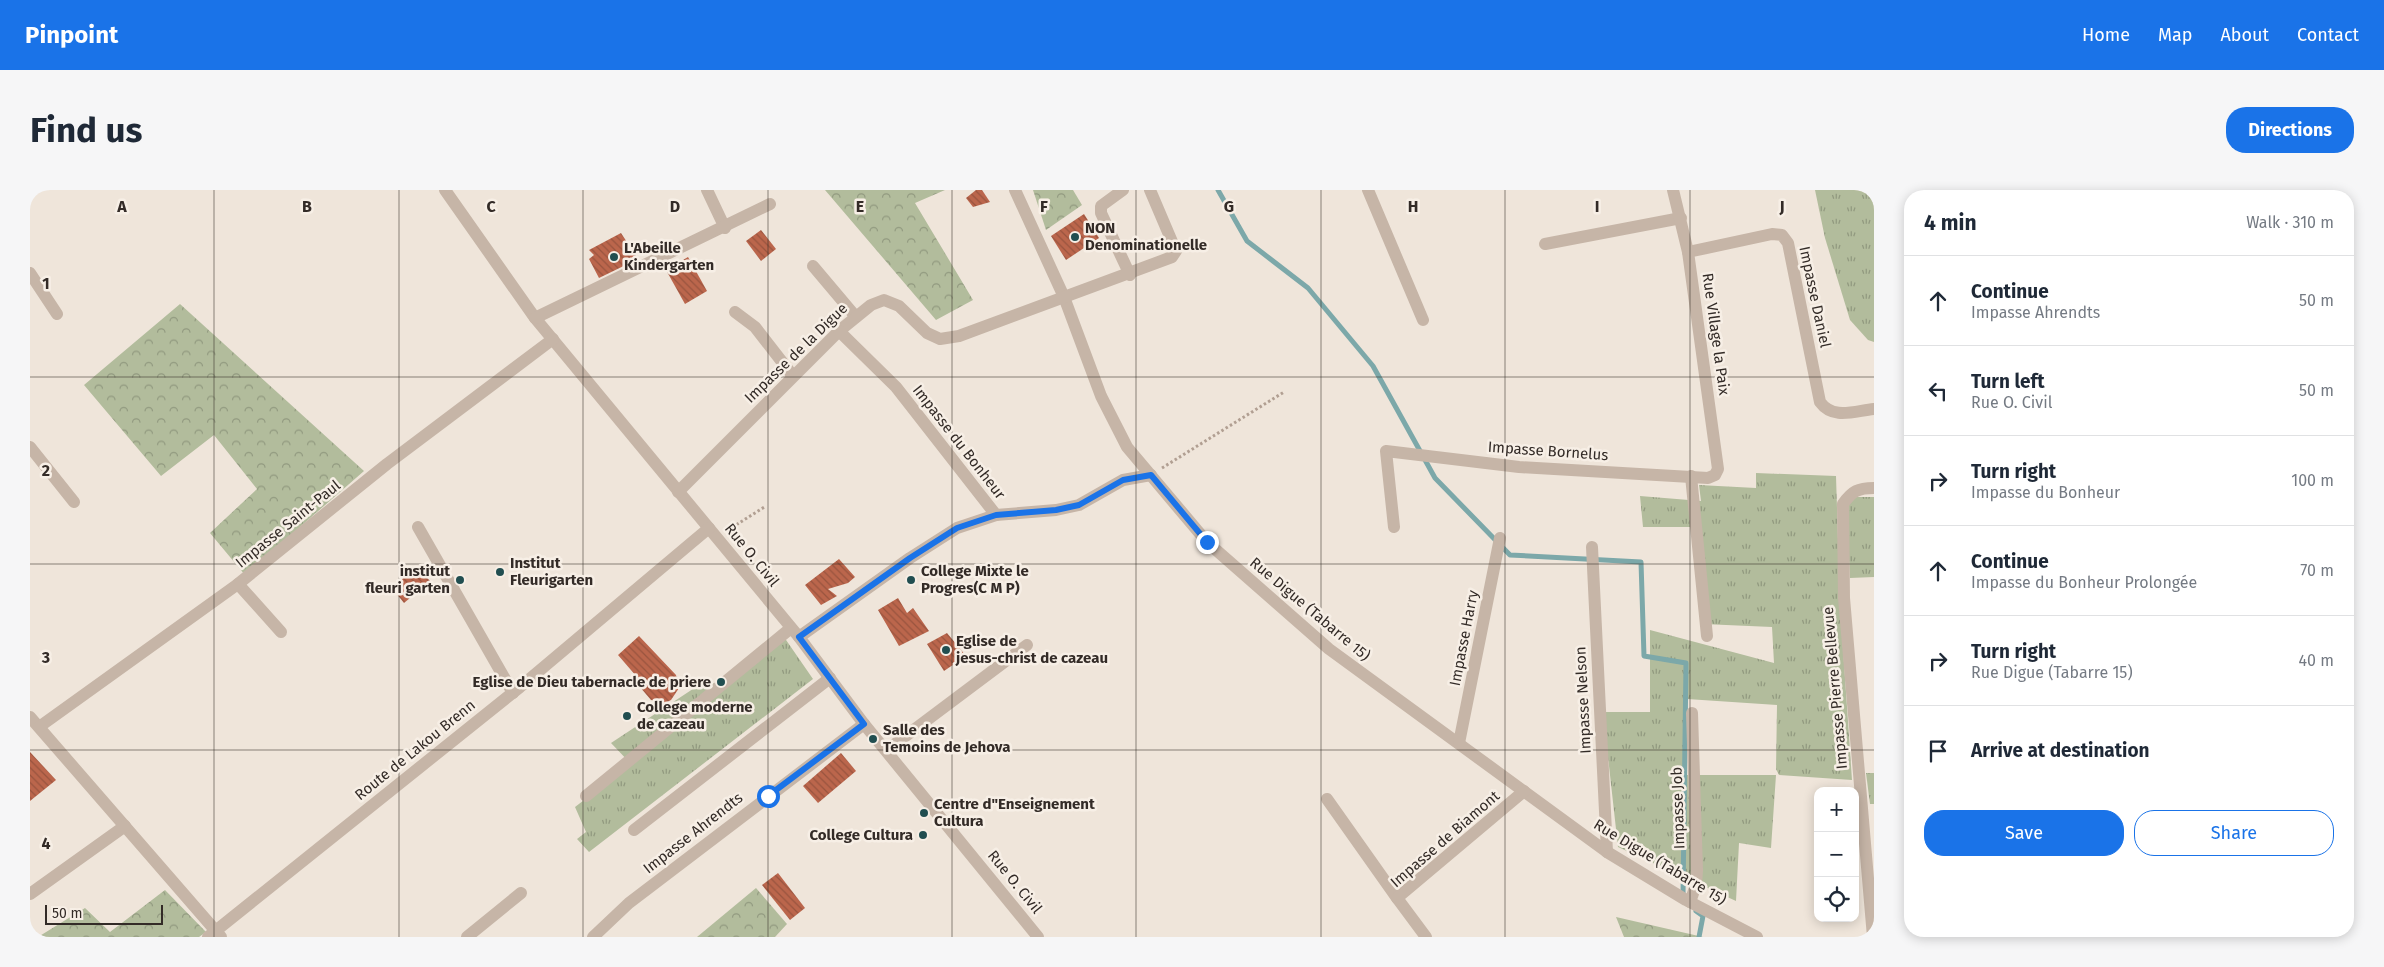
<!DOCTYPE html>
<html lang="en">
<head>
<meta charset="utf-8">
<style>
	body { margin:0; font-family:"Fira Sans",sans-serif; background:#f6f6f7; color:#1f2937 }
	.controls { position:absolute; right:15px; bottom:15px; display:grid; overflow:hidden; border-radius:10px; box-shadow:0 2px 12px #0003 }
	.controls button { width:45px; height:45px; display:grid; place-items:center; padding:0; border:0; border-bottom:1px solid #e0e1e3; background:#fff; color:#1f2937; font:25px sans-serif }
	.scale { position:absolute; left:15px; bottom:12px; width:118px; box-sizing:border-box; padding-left:5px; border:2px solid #332b27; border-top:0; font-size:14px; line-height:18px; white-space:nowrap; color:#332b27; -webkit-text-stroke:4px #f7efe6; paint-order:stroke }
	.stop { position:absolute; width:15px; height:15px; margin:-11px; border:4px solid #1a73e8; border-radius:50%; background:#fff }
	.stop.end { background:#1a73e8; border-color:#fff; box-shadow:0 1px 5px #0008 }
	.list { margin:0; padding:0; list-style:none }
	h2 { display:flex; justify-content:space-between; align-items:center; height:65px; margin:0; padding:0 20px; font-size:21px }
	h2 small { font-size:16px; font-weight:400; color:#747a83 }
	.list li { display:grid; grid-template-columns:32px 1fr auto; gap:15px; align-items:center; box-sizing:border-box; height:90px; padding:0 20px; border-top:1px solid #e0e1e3 }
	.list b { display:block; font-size:19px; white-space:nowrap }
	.list p { margin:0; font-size:16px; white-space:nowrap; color:#747a83 }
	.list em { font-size:16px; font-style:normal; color:#747a83 }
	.actions { display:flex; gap:10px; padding:15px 20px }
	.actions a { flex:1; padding:11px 0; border:1px solid #1a73e8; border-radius:20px; text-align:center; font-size:18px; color:#1a73e8 }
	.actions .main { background:#1a73e8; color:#fff }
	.icon { flex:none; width:28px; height:28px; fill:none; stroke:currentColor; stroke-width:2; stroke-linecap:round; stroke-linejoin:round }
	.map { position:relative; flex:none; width:1844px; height:747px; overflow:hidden; border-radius:20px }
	header { display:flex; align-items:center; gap:30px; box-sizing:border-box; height:70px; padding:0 25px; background:#1a73e8; color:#fff }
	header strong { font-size:24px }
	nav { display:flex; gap:28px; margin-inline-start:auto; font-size:18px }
	.intro { display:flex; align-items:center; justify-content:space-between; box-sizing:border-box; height:120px; padding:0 30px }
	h1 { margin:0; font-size:35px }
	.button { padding:12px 22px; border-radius:20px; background:#1a73e8; color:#fff; font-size:18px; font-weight:700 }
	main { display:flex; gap:30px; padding:0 30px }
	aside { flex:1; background:#fff; border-radius:20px; box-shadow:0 2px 12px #0003 }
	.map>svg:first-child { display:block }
	.grass { fill:url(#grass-tufts) }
	.forest { fill:url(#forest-crowns) }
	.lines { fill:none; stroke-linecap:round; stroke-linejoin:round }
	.stream { stroke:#7ca8a9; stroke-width:5 }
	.building { fill:url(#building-back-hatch) }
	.path { stroke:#b19f92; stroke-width:3; stroke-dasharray:2.5 2.5; stroke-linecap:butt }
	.minor { stroke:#c6b5a7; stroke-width:12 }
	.route { stroke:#1a73e8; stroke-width:6 }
	.grid { fill:none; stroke:#332b27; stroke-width:1; stroke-opacity:0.55 }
	.poi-dot { fill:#214e50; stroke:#f7efe6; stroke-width:2 }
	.labels { text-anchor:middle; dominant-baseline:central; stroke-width:5; stroke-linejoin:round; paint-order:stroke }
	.poi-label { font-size:15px; font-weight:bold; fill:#332b27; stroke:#f7efe6; text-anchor:start }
	.street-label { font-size:15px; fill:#332b27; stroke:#f7efe6 }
	.grid-label { font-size:16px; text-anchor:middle; font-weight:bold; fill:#332b27; stroke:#f7efe6; stroke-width:5; stroke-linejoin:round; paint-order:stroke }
</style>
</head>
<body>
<header>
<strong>Pinpoint</strong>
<nav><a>Home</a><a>Map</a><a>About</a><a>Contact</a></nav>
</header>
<div class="intro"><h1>Find us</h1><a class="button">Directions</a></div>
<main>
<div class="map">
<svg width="1844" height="747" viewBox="0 0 1844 747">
	<defs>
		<pattern id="grass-tufts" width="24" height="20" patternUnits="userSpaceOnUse" patternTransform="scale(1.25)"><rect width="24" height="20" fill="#b2bc9c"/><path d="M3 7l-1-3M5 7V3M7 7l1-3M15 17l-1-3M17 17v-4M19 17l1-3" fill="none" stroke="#91997f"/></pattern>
		<pattern id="forest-crowns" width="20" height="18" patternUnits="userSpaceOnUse" patternTransform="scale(1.25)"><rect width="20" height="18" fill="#b2bc9c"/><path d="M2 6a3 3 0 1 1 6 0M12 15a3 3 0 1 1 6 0" fill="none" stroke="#91997f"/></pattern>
		<pattern id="building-back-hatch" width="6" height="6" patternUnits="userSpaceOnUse" patternTransform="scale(1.25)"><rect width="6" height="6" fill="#bb664c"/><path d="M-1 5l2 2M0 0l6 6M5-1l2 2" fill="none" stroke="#99543f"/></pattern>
	</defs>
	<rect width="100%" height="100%" fill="#efe5da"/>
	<!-- grass -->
	<g class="grass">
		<path d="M1785 0H1844V152L1838 150 1820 130 1795 48Z"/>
		<path d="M1726 283 1806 286 1810 414 1822 590 1749 585 1746 579 1747 515 1657 509V585H1746L1741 658 1709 653 1706 711 1588 657 1573 522H1620V440L1744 473 1742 437 1673 434 1664 337H1613L1610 306 1671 311 1669 295 1726 298Z"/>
		<path d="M1824 307H1844V387L1820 388 1816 314Z"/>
		<path d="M754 447 783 489 559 662 547 649 556 642 545 617 601 574 581 553 678 489 687 496Z"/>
		<path d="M1836 583H1844V614H1840Z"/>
	</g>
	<!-- forest -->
	<g class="forest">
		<path d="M795 0H915L885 13 943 110 906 130Z"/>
		<path d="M1003 0H1043L1052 15 1016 40Z"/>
		<path d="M150 114 334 281 215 385 180 343 227 299 184 245 131 286 54 195Z"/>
		<path d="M726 698 757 734 745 747H667Z"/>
		<path d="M135 700 176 742 169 747H8L55 718 80 742Z"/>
		<path d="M1586 727 1673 747H1594Z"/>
	</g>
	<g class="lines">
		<!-- stream -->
		<g class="stream">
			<path d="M1188 0 1217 51 1278 98 1343 176 1405 288 1480 365 1611 372 1614 466 1656 473 1653 706"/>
			<path d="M1666 721 1673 726 1669 747"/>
		</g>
	</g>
	<!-- building -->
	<g class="building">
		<path d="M946 0H952L960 12 943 17 936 8Z"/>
		<path d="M1054 24 1069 48 1036 70 1021 46Z"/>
		<path d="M731 40 746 59 731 71 716 51Z"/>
		<path d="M591 43 608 69 569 88 559 69 564 65 559 60Z"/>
		<path d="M658 67 677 101 655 114 636 80Z"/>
		<path d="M809 369 825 387 818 393 798 399 807 406 791 415 775 395Z"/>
		<path d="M387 376 400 391 374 413 362 398Z"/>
		<path d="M868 408 877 423 883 418 899 441 869 456 848 420Z"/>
		<path d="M917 443 936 466 914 481 897 454Z"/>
		<path d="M609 446 646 485 649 498 641 510 635 513 621 510 604 490 607 487 588 465Z"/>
		<path d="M0 562 26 590 0 611Z"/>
		<path d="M811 563 826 581 788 613 773 596Z"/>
		<path d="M748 683 775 718 760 730 732 695Z"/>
	</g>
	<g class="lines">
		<!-- path -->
		<g class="path">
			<path d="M1132 278 1254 202"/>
			<path d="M698 340 736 316"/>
		</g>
		<!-- minor -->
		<g class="minor">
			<path d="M415 0 505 128 769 447 834 534 1008 747"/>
			<path d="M677 0 695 38"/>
			<path d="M985 0 1034 107 1071 206 1097 257 1177 352 1299 459 1577 662 1656 710 1727 747"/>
			<path d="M1093 0 1071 16V23L1100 85"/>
			<path d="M1338 0 1393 130"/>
			<path d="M1515 54 1651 28"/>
			<path d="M1658 62 1742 44 1752 45 1758 53 1790 212C1803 230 1824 221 1844 219"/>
			<path d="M783 76 826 127"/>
			<path d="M0 83 27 124"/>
			<path d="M705 122 725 137 763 186"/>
			<path d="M505 128 740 14"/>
			<path d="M0 257 44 312"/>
			<path d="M1661 286 1677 446"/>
			<path d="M648 302 809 141 841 115 854 110 869 116 897 143 910 149 929 146 1142 67 1146 61 1120 0"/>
			<path d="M966 325 1026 320 1049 315 1093 290 1121 285"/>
			<path d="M388 337 483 503"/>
			<path d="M1364 337 1356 261 1489 277 1678 288 1685 285 1688 279 1658 62 1643 0"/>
			<path d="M1562 357 1577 662"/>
			<path d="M208 394 251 442"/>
			<path d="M769 447 880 368 927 338 966 325 866 197 809 141"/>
			<path d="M0 527 191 747"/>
			<path d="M9 537 208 394 357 274 523 149"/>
			<path d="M1429 553 1470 348"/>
			<path d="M857 560 997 455"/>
			<path d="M556 606 761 438"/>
			<path d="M1297 609 1367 708"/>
			<path d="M604 640 800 488"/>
			<path d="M0 704 95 636"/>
			<path d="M1660 712 1666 695 1667 680 1662 523"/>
			<path d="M178 747 490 497 679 338"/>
			<path d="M437 747 491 703"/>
			<path d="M563 747 599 713 834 534"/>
			<path d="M1396 747 1367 708 1494 601"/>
			<path d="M1843 747 1814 408 1813 314C1822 301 1828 298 1844 298"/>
		</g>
	</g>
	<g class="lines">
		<!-- route -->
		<path class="route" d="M738 606 834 534 769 447 880 368 927 338 966 325 1026 320 1049 315 1093 290 1121 285 1177 352"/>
	</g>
	<!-- grid -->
	<path class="grid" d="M184 0V747M369 0V747M553 0V747M738 0V747M922 0V747M1106 0V747M1291 0V747M1475 0V747M1660 0V747M0 187H1844M0 374H1844M0 560H1844"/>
	<!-- markers -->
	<g class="poi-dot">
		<circle cx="1045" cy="47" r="5"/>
		<circle cx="584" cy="67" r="5"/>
		<circle cx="470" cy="382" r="5"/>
		<circle cx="430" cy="390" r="5"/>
		<circle cx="881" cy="390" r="5"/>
		<circle cx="916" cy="460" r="5"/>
		<circle cx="691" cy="492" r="5"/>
		<circle cx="597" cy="526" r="5"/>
		<circle cx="843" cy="549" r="5"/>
		<circle cx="894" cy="623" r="5"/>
		<circle cx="893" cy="645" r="5"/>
	</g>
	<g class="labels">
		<!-- poi labels -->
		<g class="poi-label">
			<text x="1055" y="38">NON<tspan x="1055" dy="17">Denominationelle</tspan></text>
			<text x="594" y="58">L'Abeille<tspan x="594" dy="17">Kindergarten</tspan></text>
			<text x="480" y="373">Institut<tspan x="480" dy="17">Fleurigarten</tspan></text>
			<text x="420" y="381" text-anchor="end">institut<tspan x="420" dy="17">fleuri garten</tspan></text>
			<text x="891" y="381">College Mixte le<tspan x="891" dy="17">Progres(C M P)</tspan></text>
			<text x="926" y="451">Eglise de<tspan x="926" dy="17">jesus-christ de cazeau</tspan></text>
			<text x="681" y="492" text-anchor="end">Eglise de Dieu tabernacle de priere</text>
			<text x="607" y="517">College moderne<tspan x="607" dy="17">de cazeau</tspan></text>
			<text x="853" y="540">Salle des<tspan x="853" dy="17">Temoins de Jehova</tspan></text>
			<text x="904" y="614">Centre d"Enseignement<tspan x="904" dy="17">Cultura</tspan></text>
			<text x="883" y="645" text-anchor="end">College Cultura</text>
		</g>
		<!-- street labels -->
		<g class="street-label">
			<text transform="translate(1785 107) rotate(78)">Impasse Daniel</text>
			<text transform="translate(1686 144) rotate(82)">Rue Village la Paix</text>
			<text transform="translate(766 163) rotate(-44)">Impasse de la Digue</text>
			<text transform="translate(929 252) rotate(52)">Impasse du Bonheur</text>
			<text transform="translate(1518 261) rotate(4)">Impasse Bornelus</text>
			<text transform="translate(258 334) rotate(-39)">Impasse Saint-Paul</text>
			<text transform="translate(722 365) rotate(51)">Rue O. Civil</text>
			<text transform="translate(1280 419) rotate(40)">Rue Digue (Tabarre 15)</text>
			<text transform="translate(1434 448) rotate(-79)">Impasse Harry</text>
			<text transform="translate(1805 498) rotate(-95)">Impasse Pierre Bellevue</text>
			<text transform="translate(1553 510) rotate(-93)">Impasse Nelson</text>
			<text transform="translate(385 560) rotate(-39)">Route de Lakou Brenn</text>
			<text transform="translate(1648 618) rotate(-92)">Impasse Job</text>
			<text transform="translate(663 643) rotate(-38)">Impasse Ahrendts</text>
			<text transform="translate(1415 649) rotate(-41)">Impasse de Biamont</text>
			<text transform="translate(1630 672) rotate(31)">Rue Digue (Tabarre 15)</text>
			<text transform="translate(985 692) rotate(51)">Rue O. Civil</text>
		</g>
	</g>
	<g class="grid-label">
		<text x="92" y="22">A</text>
		<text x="277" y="22">B</text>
		<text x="461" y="22">C</text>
		<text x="645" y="22">D</text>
		<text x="830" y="22">E</text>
		<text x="1014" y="22">F</text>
		<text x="1199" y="22">G</text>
		<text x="1383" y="22">H</text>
		<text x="1567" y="22">I</text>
		<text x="1752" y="22">J</text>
		<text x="16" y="99">1</text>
		<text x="16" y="286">2</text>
		<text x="16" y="473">3</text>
		<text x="16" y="659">4</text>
	</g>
</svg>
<div class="controls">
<button>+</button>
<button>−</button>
<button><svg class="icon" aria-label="locate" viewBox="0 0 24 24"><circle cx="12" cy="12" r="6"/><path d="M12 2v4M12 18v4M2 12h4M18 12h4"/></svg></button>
</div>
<div class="scale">50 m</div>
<div class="stop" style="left:738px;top:606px"></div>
<div class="stop end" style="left:1177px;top:352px"></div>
</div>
<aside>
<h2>4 min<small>Walk · 310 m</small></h2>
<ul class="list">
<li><svg class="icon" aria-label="ahead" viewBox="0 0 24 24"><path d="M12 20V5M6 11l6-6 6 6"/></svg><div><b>Continue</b><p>Impasse Ahrendts</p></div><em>50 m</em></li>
<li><svg class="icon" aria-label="left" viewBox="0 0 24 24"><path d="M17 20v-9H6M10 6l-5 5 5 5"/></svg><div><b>Turn left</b><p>Rue O. Civil</p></div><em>50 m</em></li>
<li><svg class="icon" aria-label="right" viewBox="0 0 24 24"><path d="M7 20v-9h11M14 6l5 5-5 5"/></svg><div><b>Turn right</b><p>Impasse du Bonheur</p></div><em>100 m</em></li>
<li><svg class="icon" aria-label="ahead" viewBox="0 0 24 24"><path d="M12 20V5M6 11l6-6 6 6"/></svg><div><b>Continue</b><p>Impasse du Bonheur Prolongée</p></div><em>70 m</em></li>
<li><svg class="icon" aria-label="right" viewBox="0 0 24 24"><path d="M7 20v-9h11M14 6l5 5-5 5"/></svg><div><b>Turn right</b><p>Rue Digue (Tabarre 15)</p></div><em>40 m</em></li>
<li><svg class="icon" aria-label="arrive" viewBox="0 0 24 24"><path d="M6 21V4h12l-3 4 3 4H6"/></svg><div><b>Arrive at destination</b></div></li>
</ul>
<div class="actions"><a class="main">Save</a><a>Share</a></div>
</aside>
</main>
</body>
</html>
